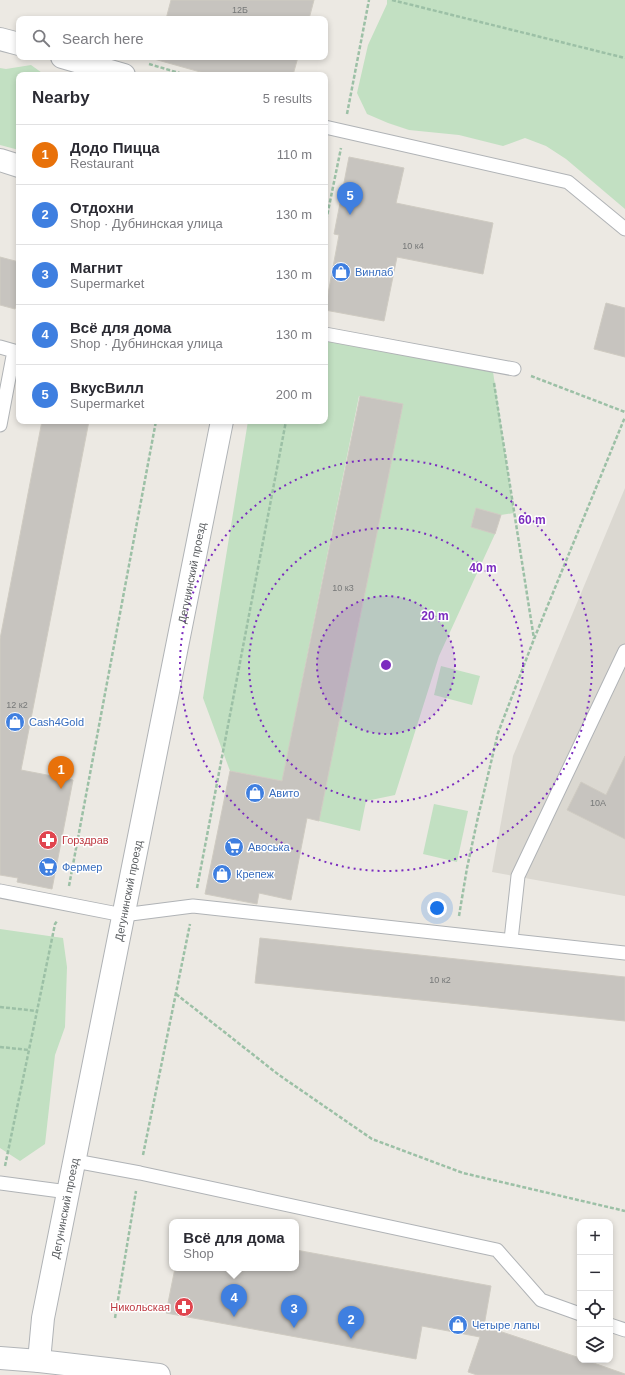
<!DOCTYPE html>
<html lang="en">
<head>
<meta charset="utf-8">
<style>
	body { margin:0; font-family:Arial,sans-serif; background:#f2f2f3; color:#2b2b33 }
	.controls { position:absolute; right:12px; bottom:12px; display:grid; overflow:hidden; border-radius:8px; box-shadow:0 2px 6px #0003 }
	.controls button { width:36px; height:36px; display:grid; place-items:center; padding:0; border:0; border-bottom:1px solid #e1e1e2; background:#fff; color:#2b2b33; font:20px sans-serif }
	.you { position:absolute; left:437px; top:908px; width:14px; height:14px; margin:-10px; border:3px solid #fff; border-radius:50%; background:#1a73e8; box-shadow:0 0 0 6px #1a73e833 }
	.badge { display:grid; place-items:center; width:26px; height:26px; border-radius:50%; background:#d24b42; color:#fff; font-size:13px; font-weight:700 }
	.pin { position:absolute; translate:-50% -33px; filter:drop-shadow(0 1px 2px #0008) }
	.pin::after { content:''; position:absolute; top:21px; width:14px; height:12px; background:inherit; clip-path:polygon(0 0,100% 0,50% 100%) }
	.popup { position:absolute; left:169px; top:1219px; width:130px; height:52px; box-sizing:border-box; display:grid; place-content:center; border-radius:8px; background:#fff; filter:drop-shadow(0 1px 3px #0005); font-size:13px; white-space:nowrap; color:#7c7c81 }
	.popup b { font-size:15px; color:#2b2b33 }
	.popup::after { content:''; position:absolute; left:50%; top:100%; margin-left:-8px; border:8px solid transparent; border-top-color:#fff }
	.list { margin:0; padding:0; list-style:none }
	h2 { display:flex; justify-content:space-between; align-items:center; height:52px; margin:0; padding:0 16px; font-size:17px }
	h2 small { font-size:13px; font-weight:400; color:#7c7c81 }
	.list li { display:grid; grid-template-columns:26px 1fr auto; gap:12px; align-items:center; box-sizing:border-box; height:60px; padding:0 16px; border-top:1px solid #e1e1e2 }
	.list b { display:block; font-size:15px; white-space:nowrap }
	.list p { margin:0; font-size:13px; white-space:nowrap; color:#7c7c81 }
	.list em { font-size:13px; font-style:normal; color:#7c7c81 }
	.icon { flex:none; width:22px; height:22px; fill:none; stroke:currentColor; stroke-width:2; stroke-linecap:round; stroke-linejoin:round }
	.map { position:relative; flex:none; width:625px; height:1375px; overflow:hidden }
	.search { position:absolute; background:#fff; box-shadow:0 2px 6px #0003; left:16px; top:16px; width:312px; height:44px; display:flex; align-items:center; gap:10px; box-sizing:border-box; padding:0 14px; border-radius:8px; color:#7c7c81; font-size:15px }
	.panel { position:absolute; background:#fff; box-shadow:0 2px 6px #0003; left:16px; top:72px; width:312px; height:352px; border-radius:8px }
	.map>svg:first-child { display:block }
	.education { fill:#dbd8d1 }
	.green { fill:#c2e0c2 }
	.building { fill:#c7c4bf; stroke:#cfcbc2 }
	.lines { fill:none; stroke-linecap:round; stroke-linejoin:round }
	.service-casing { stroke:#b0b3b6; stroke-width:15 }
	.minor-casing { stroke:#b0b3b6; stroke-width:24 }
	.secondary-casing { stroke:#b2b5b8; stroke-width:24 }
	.path { stroke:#9cc0a6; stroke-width:2.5; stroke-dasharray:4 2; stroke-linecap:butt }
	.service { stroke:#fff; stroke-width:13 }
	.minor { stroke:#fff; stroke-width:22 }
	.secondary { stroke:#fff; stroke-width:22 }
	.ring { fill:none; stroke:#7b2cbf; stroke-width:2; stroke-dasharray:2 4 }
	.labels { text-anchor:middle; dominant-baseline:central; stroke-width:3; stroke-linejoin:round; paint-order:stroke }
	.number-label { font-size:9px; fill:#767878 }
	.shop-label { font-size:11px; fill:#366cbe; stroke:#fff; text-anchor:start }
	.street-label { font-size:11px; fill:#5b5e61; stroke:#fff }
	.health-label { font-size:11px; fill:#be3a42; stroke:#fff; text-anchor:start }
	.centre { fill:#7b2cbf; stroke:#fff; stroke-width:2 }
	.ring-label { font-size:12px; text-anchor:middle; font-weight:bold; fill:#7b2cbf; stroke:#fff; stroke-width:3; stroke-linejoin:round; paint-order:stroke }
</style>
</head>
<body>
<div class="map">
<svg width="625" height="1375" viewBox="0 0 625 1375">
	<rect width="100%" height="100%" fill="#ece9e3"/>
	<!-- education -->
	<path class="education" d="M625 488V896L492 872 513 756Z"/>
	<!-- green -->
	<g class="green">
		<path d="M387 0H625V209L566 159 546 146 525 138 503 146 459 135 409 130 388 123 367 114 357 93 368 45 387 4Z"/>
		<path d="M31 65 45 75H19V150L0 145V68L6 69Z"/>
		<path d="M325 334 492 365 514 513 501 515 476 508 471 527 495 534 439 656 395 795 366 801 360 831 319 821 403 404 359 396 282 781 230 771 203 698 248 421H325Z"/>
		<path d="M441 666 480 676 472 705 434 695Z"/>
		<path d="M434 804 468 811 457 862 423 854Z"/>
		<path d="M0 929 63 938 67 967 65 1027 55 1055 45 1144 20 1161 0 1148Z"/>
	</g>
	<!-- building -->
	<g class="building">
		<path d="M171 0H314L309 19H166Z"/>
		<path d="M155 57H298L293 75H211L154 59Z"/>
		<path d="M349 157 404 168 396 203 493 223 483 274 397 257 384 321 325 310 339 235 334 234Z"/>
		<path d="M0 257 19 262V295L15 309 0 305Z"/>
		<path d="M606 303 625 308V357L594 349Z"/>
		<path d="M360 396 403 404 319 821 307 818 291 900 259 893 257 904 205 894 230 771 282 781Z"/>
		<path d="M42 421H89L21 770 73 780 52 889 17 882 18 878 0 875V639Z"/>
		<path d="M476 508 501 515 495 534 471 527Z"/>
		<path d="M625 756V839L567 810 581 782 606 795Z"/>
		<path d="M260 938 625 977V1021L255 983Z"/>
		<path d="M296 1250 491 1286 484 1326 580 1358V1360H585L625 1374V1375H477L468 1372 480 1337 422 1326 416 1359 166 1313 175 1268H296Z"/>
	</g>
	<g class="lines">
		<!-- service casing -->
		<g class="service-casing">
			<g id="service">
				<path d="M325 127 568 182 625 229"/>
				<path d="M325 334 514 369"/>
				<path d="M0 347 14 351 0 425"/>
				<path d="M0 891 123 915 193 906 625 953"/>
				<path d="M511 940 518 876 625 651"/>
				<path d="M75 1161 140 1173 497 1250 541 1300 580 1314"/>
				<path d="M0 1183 68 1192"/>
				<path d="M610 1325 625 1330"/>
			</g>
		</g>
		<!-- minor casing -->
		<g class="minor-casing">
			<g id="minor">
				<path d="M0 39 19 44"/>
				<path d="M62 57 124 75"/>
				<path d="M0 160 19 166"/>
				<path id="s1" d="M39 1361 43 1318 222 421"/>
			</g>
		</g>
		<!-- secondary casing -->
		<g class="secondary-casing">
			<path id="secondary" d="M0 1358 39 1361 159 1375"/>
		</g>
		<!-- path -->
		<g class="path">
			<path d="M392 0 625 58"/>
			<path d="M149 64 186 75"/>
			<path d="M347 114 369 0"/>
			<path d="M325 226 341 148"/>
			<path d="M531 376 625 412"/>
			<path d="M494 383 534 639"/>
			<path d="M69 886 156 421"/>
			<path d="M197 888 286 421"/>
			<path d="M459 916 467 868 478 817 498 733 534 639 625 417"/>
			<path d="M176 994 279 1075 372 1139 463 1173 625 1211"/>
			<path d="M0 1007 37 1011"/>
			<path d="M0 1047 29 1050"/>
			<path d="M143 1155 190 924"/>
			<path d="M5 1166 55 924 57 921"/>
			<path d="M115 1318 136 1191"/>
		</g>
		<!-- service -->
		<use href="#service" class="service"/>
		<!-- minor -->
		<use href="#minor" class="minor"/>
		<!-- secondary -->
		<use href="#secondary" class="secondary"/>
	</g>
	<!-- distance rings -->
	<circle cx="386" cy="665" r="69" fill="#7b2cbf" fill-opacity=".12"/>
	<g class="ring">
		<circle cx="386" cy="665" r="69"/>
		<circle cx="386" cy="665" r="137"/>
		<circle cx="386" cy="665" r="206"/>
	</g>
	<!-- icons -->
	<defs>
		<g id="shop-disc" transform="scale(1)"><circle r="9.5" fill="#3f7fe0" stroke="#fff"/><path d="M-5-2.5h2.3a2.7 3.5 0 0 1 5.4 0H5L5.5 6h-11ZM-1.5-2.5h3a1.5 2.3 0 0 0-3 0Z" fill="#fff"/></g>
		<g id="pharmacy-disc" transform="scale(1)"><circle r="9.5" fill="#e0444e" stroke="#fff"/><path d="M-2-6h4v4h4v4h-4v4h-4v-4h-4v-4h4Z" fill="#fff"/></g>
		<g id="supermarket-disc" transform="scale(1)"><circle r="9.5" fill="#3f7fe0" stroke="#fff"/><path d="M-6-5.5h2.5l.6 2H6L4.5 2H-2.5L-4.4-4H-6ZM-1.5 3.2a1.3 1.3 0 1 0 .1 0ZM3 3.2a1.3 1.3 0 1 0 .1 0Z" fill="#fff"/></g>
	</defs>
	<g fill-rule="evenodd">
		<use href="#shop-disc" x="341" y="272"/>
		<use href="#shop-disc" x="15" y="722"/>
		<use href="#shop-disc" x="255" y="793"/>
		<use href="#pharmacy-disc" x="48" y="840"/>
		<use href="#supermarket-disc" x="234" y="847"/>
		<use href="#supermarket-disc" x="48" y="867"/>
		<use href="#shop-disc" x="222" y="874"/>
		<use href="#pharmacy-disc" x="184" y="1307"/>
		<use href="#shop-disc" x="458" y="1325"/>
	</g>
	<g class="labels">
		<!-- number labels -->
		<g class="number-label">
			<text x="240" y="10">12Б</text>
			<text x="413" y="246">10 к4</text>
			<text x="343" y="588">10 к3</text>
			<text x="17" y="705">12 к2</text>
			<text x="598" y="803">10А</text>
			<text x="440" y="980">10 к2</text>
		</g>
		<!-- shop labels -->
		<g class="shop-label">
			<text x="355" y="272">Винлаб</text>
			<text x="29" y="722">Cash4Gold</text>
			<text x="269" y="793">Авито</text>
			<text x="248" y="847">Авоська</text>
			<text x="62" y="867">Фермер</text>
			<text x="236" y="874">Крепеж</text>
			<text x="472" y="1325">Четыре лапы</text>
		</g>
		<!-- street labels -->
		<g class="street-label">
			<text stroke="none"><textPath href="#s1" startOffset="803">Дегунинский проезд</textPath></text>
			<text stroke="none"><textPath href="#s1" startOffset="479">Дегунинский проезд</textPath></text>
			<text stroke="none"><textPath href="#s1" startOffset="155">Дегунинский проезд</textPath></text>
		</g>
		<!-- health labels -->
		<g class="health-label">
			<text x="62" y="840">Горздрав</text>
			<text x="170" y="1307" text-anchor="end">Никольская</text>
		</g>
	</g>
	<circle cx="386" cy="665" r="6" class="centre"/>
	<g class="ring-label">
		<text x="532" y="524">60 m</text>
		<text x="483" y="572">40 m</text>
		<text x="435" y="620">20 m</text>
	</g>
</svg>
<div class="controls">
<button>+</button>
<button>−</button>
<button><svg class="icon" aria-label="locate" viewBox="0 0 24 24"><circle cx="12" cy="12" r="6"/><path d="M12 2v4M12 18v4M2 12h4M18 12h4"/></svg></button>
<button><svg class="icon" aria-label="layers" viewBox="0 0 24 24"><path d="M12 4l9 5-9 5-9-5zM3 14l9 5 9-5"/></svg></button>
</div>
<div class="you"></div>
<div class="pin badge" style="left:61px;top:789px;background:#e8710a">1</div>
<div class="pin badge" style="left:351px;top:1339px;background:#3f7fe0">2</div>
<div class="pin badge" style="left:294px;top:1328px;background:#3f7fe0">3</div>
<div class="pin badge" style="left:234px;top:1317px;background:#3f7fe0">4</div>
<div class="popup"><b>Всё для дома</b>Shop</div>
<div class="pin badge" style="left:350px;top:215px;background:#3f7fe0">5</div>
<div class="search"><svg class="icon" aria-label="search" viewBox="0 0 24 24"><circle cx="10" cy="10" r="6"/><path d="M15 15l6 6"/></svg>Search here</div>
<section class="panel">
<h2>Nearby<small>5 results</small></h2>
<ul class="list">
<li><span class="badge" style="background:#e8710a">1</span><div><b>Додо Пицца</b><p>Restaurant</p></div><em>110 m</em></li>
<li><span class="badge" style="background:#3f7fe0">2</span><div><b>Отдохни</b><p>Shop · Дубнинская улица</p></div><em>130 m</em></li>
<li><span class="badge" style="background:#3f7fe0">3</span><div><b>Магнит</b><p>Supermarket</p></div><em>130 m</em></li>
<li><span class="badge" style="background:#3f7fe0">4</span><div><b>Всё для дома</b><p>Shop · Дубнинская улица</p></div><em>130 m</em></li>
<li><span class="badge" style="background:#3f7fe0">5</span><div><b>ВкусВилл</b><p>Supermarket</p></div><em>200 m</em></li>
</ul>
</section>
</div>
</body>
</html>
